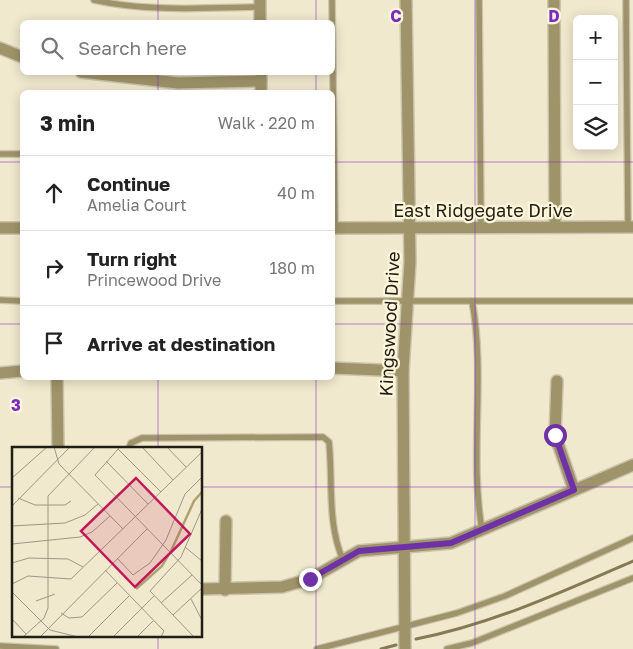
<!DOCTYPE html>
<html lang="en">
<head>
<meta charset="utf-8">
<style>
	body { margin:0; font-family:"Golos Text",sans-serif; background:#f6f6f6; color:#222 }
	.controls { position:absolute; right:15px; top:15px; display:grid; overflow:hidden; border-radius:8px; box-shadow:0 2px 12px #0003 }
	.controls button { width:45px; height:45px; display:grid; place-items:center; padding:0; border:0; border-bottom:1px solid #e0e0e0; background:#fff; color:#222; font:25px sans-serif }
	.stop { position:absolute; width:15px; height:15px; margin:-11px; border:4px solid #6f31a6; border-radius:50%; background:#fff }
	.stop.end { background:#6f31a6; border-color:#fff; box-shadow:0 1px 5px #0008 }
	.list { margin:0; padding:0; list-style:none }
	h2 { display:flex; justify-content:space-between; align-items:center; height:65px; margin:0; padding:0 20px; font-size:21px }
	h2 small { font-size:16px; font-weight:400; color:#767676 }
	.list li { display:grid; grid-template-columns:32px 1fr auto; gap:15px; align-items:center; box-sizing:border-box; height:75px; padding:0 20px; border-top:1px solid #e0e0e0 }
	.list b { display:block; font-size:19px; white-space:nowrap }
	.list p { margin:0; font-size:16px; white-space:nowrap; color:#767676 }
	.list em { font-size:16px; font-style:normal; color:#767676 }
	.icon { flex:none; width:28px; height:28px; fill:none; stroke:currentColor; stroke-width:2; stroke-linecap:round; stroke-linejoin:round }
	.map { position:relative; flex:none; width:633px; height:649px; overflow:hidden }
	.search { position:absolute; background:#fff; box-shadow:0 2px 12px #0003; left:20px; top:20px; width:315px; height:55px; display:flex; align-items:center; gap:12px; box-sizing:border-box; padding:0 18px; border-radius:8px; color:#767676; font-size:19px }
	.panel { position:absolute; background:#fff; box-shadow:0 2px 12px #0003; left:20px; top:90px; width:315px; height:290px; border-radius:8px }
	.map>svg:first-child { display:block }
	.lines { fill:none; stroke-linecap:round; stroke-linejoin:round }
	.stream { stroke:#857a54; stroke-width:3 }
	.lane-casing { stroke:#cbc4ad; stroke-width:8 }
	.street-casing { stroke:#cbc4ad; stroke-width:14 }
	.lane { stroke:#9f936a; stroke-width:5.5 }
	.street { stroke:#9f936a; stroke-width:11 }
	.route { stroke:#6f31a6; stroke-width:6 }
	.grid { fill:none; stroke:#7b2cbf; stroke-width:1; stroke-opacity:0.55 }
	.labels { text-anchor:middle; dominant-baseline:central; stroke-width:4.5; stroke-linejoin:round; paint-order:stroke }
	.street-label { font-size:18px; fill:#201e14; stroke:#fdf6db }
	.inset-river { fill:none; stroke:#b0a270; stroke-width:2.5 }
	.inset-road { fill:none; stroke:#9d9884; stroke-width:1 }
	.view { fill:#c2185b; fill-opacity:0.15; stroke:#c2185b; stroke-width:2.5 }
	.inset-edge { fill:none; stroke:#201e14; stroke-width:2.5 }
	.grid-label { font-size:16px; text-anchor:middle; font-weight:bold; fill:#7b2cbf; stroke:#fdf6db; stroke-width:4.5; stroke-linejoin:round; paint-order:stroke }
</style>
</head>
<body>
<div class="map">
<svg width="633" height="649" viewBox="0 0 633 649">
	<rect width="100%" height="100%" fill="#f0e9ce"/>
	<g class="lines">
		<!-- stream -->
		<g class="stream">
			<path d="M416 639C492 624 562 592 633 561"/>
			<path d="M381 649 396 645"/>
		</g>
		<!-- lane casing -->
		<g class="lane-casing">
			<g id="lane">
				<path d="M94 0C148 12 206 8 260 7"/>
				<path d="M332 0 335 228"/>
				<path d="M479 0 481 227"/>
				<path d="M626 0 628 227"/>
				<path d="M0 154H22"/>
				<path d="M0 300 22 301"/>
				<path d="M332 301H633"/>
				<path d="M472 301C486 376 469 454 482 530"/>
				<path d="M129 448 131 443 142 438 323 437 329 442C333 481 327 524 343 560"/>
				<path d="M0 646 56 649"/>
				<path d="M317 649 457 613 505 596 633 538"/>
				<path d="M447 649 472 643 633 578"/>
			</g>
		</g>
		<!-- street casing -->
		<g class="street-casing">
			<g id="street">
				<path d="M260 0V22"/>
				<path d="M554 0 555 227"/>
				<path d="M0 48 22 57"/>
				<path d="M81 72 178 83 261 81"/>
				<path d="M261 72V92"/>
				<path d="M0 228H22"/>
				<path d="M332 228 633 227"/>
				<path d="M332 368 403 371"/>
				<path d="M0 373 22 371"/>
				<path d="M57 378 58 448"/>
				<path d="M557 381 555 435 574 490"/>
				<path d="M201 589 282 587 310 579 359 551 451 543 633 465"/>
				<path d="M225 590 226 521"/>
				<path d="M405 649 403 371 410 262 406 0"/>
			</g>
		</g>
		<!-- lane -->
		<use href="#lane" class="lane"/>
		<!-- street -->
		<use href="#street" class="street"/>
	</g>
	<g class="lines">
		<!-- route -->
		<path class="route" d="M310 579 359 551 451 543 574 490 555 435"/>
	</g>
	<!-- grid -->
	<path class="grid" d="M158 0V22M316 0V22M475 0V649M158 72V92M316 72V92M0 162H22M332 162H633M0 324H22M332 324H633M158 378V448M316 378V649M0 487H14M201 487H633M158 635V649"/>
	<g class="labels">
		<!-- street labels -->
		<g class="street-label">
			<text x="483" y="210">East Ridgegate Drive</text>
			<text transform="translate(389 324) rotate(-87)">Kingswood Drive</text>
		</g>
	</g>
	<!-- overview -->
	<g transform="translate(12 447)">
		<rect width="190" height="190" fill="#f0e9ce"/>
		<path class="inset-river" d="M159 104 182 54 190 45M124 142 150 119 157 107"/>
		<path class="inset-road" d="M42 0 47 17 111 82M108 0 83 28 190 138M130 0 161 33M155 0 174 20M106 2 149 45M94 14 136 57M0 31 35 0M6 51 23 58H53L59 54M0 59 58 0M0 79 53 76 73 68 86 57M0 97 68 90 80 85 98 69M173 100 190 114M105 111 121 128 138 116 154 93 173 47 190 30M0 116 17 111 56 112 71 120M93 123 152 184 149 190M0 137 16 129 59 132 190 5M0 145 38 183 66 190M179 152 190 173M24 154 43 147M149 156 180 128M49 166 57 171 70 170 105 136M161 168 190 141M0 172 14 187M11 190 32 171 36 161V49L83 0M28 190 135 82M76 190 117 149M101 190 142 149M125 190 141 174M182 190 138 144 169 110 190 62"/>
		<path class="view" d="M124 31 178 87 123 140 69 84Z"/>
		<rect width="190" height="190" class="inset-edge"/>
	</g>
	<g class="grid-label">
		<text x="396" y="22">C</text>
		<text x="554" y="22">D</text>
		<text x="16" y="411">3</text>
	</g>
</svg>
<div class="controls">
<button>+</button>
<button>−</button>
<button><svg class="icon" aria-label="layers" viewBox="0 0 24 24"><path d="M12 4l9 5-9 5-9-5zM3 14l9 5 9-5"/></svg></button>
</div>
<div class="stop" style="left:555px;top:435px"></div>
<div class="stop end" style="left:310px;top:579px"></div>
<div class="search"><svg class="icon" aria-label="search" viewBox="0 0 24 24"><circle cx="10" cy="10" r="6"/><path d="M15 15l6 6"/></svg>Search here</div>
<section class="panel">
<h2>3 min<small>Walk · 220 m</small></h2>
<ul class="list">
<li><svg class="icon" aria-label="ahead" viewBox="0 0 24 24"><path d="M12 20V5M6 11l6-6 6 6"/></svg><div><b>Continue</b><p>Amelia Court</p></div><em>40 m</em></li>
<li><svg class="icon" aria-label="right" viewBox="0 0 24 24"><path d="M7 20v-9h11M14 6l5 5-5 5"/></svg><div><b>Turn right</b><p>Princewood Drive</p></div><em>180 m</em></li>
<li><svg class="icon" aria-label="arrive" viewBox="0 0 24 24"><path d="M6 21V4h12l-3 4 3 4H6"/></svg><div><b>Arrive at destination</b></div></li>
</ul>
</section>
</div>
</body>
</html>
